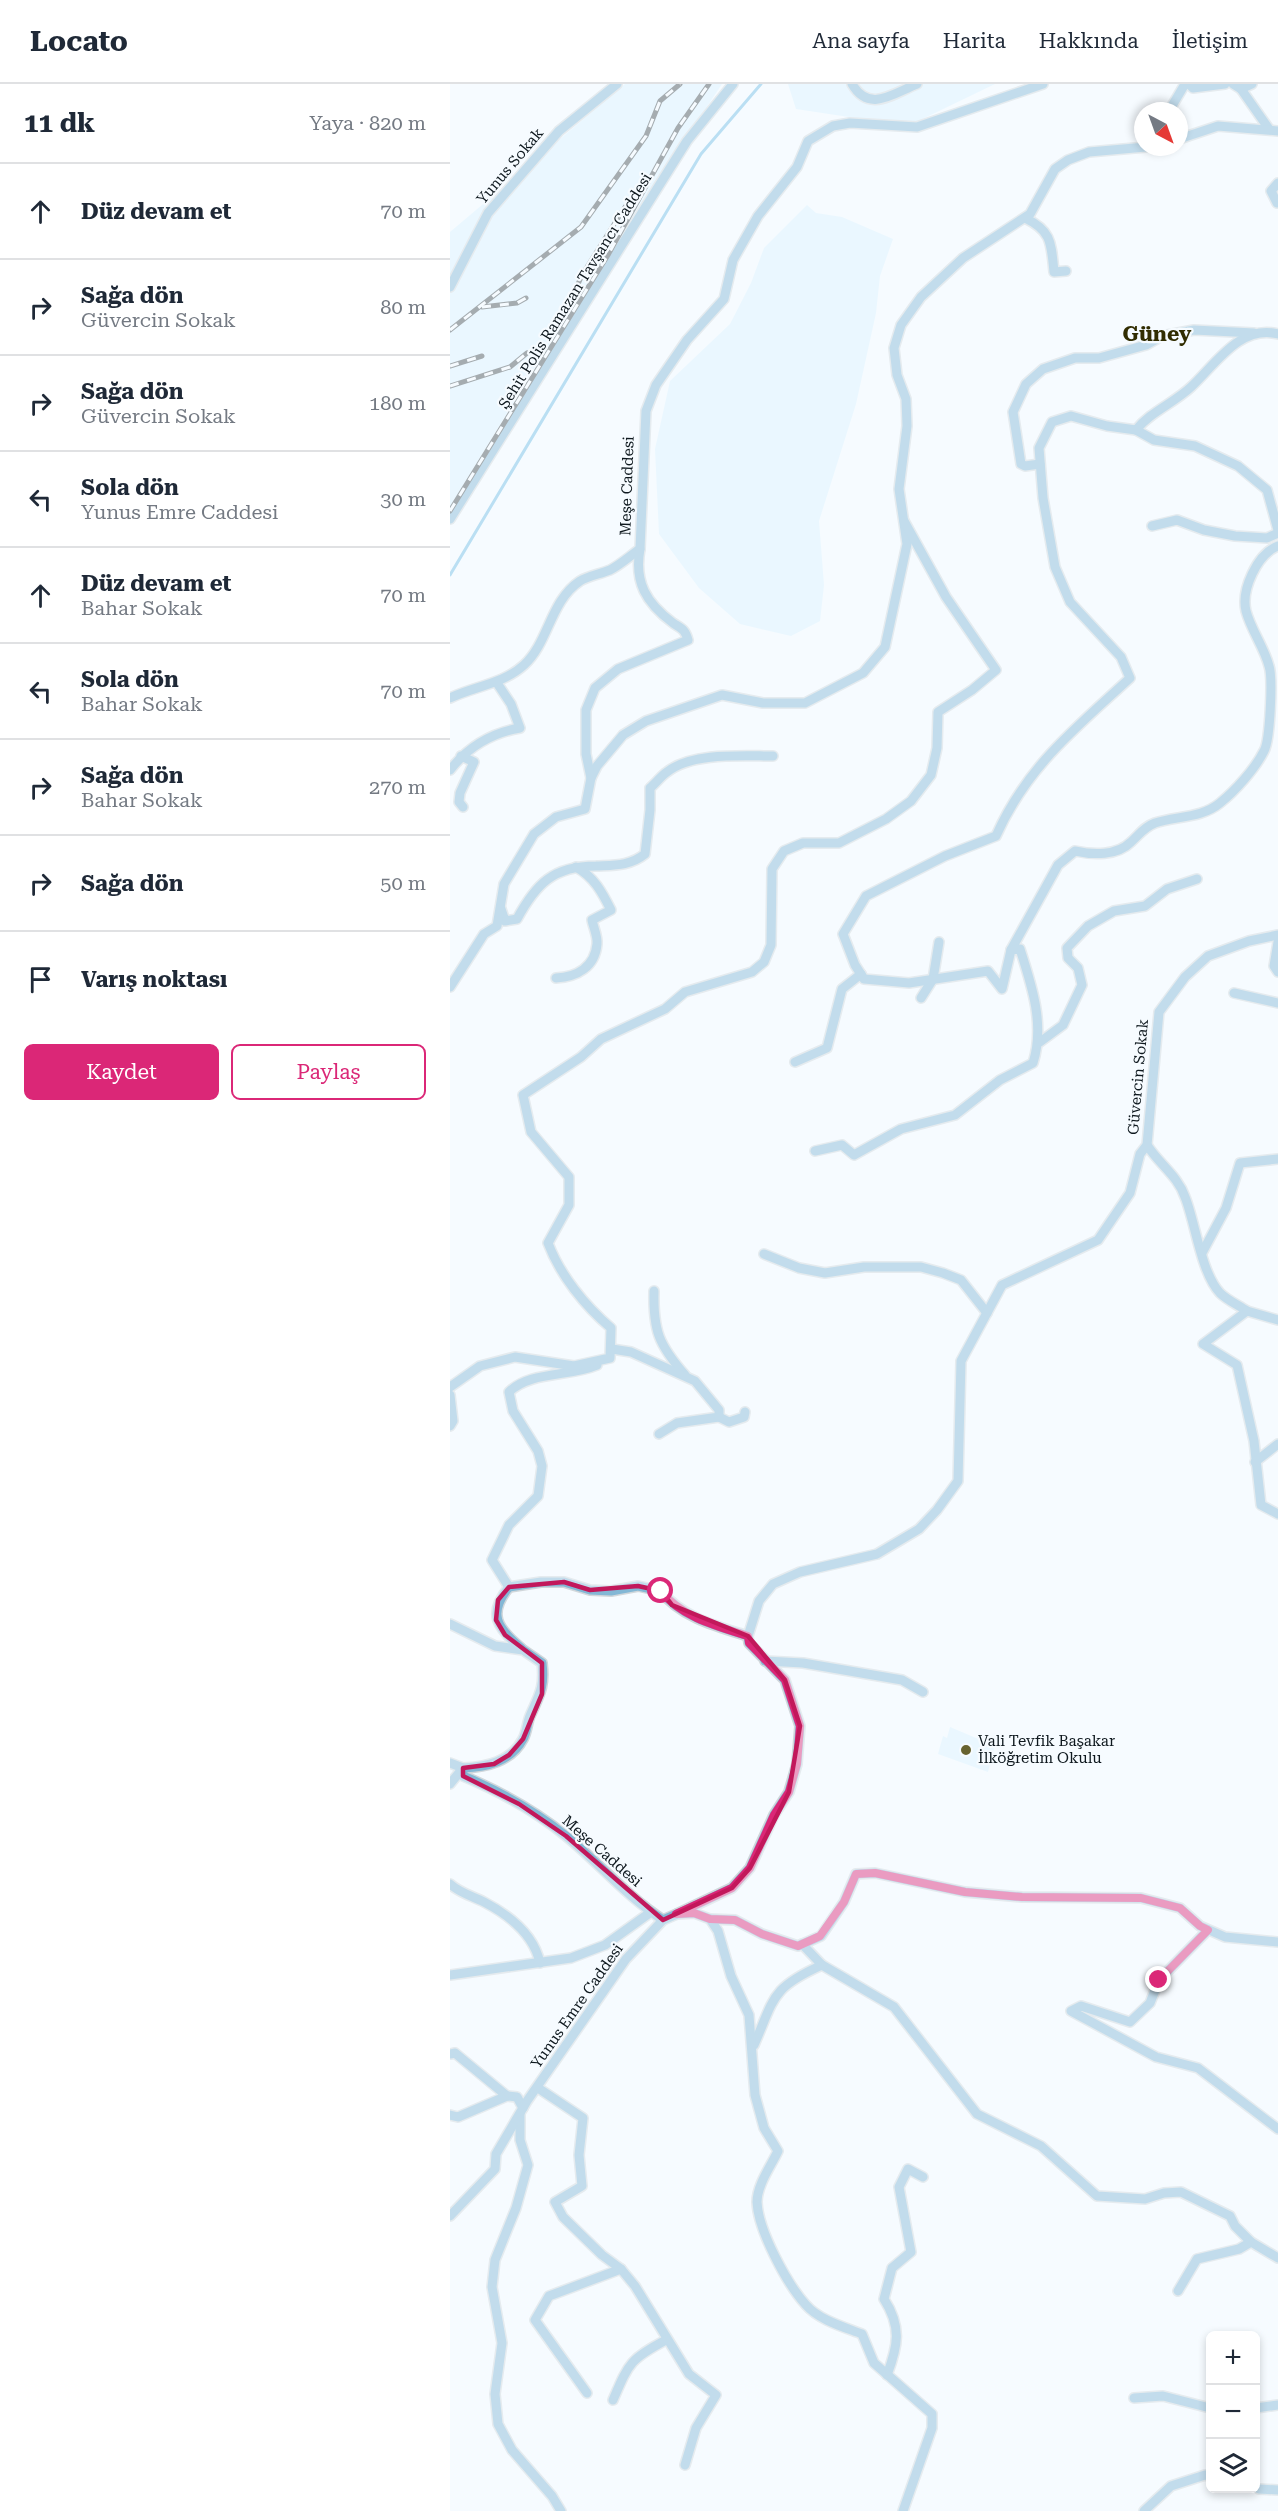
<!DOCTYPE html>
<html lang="tr">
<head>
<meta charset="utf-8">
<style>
	body { margin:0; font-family:"Roboto Serif",serif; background:#f6f6f7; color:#1f2937 }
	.controls { position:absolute; right:18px; bottom:18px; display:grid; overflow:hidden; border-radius:9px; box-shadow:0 3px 9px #0003 }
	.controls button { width:54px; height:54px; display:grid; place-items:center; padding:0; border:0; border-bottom:2px solid #e0e1e3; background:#fff; color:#1f2937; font:30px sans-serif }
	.compass { position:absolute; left:684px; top:18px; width:54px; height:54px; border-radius:50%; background:#fff; box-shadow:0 3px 9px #0003; rotate:139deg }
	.stop { position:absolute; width:18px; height:18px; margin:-14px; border:4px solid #db2777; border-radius:50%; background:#fff }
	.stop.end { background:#db2777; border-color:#fff; box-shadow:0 2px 6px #0008 }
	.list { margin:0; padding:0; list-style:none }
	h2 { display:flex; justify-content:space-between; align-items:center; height:78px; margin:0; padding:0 24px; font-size:26px }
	h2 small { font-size:20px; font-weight:400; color:#747a83 }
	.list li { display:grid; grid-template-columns:39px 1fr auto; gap:18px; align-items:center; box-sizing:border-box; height:96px; padding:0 24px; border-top:2px solid #e0e1e3 }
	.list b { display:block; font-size:22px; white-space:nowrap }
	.list p { margin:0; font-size:20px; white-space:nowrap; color:#747a83 }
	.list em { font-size:20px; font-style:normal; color:#747a83 }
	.actions { display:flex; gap:12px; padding:18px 24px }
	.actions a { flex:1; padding:14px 0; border:2px solid #db2777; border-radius:9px; text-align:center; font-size:21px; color:#db2777 }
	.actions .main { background:#db2777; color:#fff }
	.icon { flex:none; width:33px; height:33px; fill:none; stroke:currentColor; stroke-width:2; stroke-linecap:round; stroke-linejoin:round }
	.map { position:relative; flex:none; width:828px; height:2427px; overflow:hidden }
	header { display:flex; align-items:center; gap:36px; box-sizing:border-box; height:84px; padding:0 30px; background:#fff; border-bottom:2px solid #e0e1e3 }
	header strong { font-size:28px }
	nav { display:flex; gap:33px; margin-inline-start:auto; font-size:21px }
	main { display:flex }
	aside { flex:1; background:#fff }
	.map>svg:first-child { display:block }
	.built { fill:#dcf2ff }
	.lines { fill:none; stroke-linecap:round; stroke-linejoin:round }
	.stream { stroke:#72bce4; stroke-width:3 }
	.minor-casing { stroke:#d1d7db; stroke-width:12 }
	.minor { stroke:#83b7d5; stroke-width:9 }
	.rail-casing { stroke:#434c51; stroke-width:5 }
	.rail { stroke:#f6fbff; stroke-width:3; stroke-dasharray:9; stroke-linecap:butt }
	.route { stroke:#db2777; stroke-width:8 }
	.marked { fill:none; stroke:#c2185b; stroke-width:4.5; stroke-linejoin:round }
	.poi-dot { fill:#676330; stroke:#f6fbff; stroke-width:2 }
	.labels { text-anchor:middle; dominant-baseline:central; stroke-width:4.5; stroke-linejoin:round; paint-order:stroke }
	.street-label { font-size:15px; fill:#0e181e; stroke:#f6fbff }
	.poi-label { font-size:15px; fill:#0e181e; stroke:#f6fbff; text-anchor:start }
	.district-label { font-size:21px; font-weight:bold; fill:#312d02; stroke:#f6fbff }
</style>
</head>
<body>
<header>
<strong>Locato</strong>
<nav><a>Ana sayfa</a><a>Harita</a><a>Hakkında</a><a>İletişim</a></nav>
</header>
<main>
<aside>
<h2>11 dk<small>Yaya · 820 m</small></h2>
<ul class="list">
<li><svg class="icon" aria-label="ahead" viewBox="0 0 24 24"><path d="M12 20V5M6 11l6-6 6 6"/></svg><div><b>Düz devam et</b></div><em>70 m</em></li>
<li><svg class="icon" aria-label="right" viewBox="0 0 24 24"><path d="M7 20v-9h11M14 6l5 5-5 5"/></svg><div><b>Sağa dön</b><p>Güvercin Sokak</p></div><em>80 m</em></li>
<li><svg class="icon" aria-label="right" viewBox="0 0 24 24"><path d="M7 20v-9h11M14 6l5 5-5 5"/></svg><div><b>Sağa dön</b><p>Güvercin Sokak</p></div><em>180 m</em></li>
<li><svg class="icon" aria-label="left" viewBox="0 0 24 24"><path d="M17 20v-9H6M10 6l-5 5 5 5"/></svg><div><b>Sola dön</b><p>Yunus Emre Caddesi</p></div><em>30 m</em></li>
<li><svg class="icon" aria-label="ahead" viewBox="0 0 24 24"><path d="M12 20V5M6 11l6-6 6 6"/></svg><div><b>Düz devam et</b><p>Bahar Sokak</p></div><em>70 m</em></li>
<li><svg class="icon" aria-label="left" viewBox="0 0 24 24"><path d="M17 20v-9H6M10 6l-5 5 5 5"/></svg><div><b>Sola dön</b><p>Bahar Sokak</p></div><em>70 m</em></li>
<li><svg class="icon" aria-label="right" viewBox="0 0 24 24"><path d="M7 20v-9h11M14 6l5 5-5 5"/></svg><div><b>Sağa dön</b><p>Bahar Sokak</p></div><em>270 m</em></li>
<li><svg class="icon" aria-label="right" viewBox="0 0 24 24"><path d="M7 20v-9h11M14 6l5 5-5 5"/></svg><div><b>Sağa dön</b></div><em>50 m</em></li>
<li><svg class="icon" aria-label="arrive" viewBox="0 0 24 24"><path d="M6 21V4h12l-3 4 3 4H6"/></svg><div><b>Varış noktası</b></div></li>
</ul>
<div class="actions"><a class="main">Kaydet</a><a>Paylaş</a></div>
</aside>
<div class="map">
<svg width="828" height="2427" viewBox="0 0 828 2427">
	<rect width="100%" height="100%" fill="#f6fbff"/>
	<!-- built -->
	<g class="built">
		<path d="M175 0H272L85 283 0 423V148Z"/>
		<path d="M338 0H545L458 42 346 25Z"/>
		<path d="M357 121 366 129 392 133 443 155 430 192 426 229 406 320 369 437 374 501 370 537 341 552 290 540 249 504 209 450 205 365 220 297 280 240 301 199 314 164Z"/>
		<path d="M500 1643 545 1662 538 1688 488 1670 493 1652 497 1654Z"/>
	</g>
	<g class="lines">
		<!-- stream -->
		<path class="stream" d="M0 491 251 70 311 0"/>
		<!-- minor casing -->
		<g class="minor-casing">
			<g id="minor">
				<path d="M402 0C419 29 442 10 467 0"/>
				<path d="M739 0 743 4 775 0"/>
				<path d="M783 0 791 5 802 0"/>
				<path d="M791 5 819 45"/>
				<path d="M719 27 735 0"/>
				<path d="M729 55 768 42 828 47"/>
				<path d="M827 119 821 107 828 99"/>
				<path d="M575 134C602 147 601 159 604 188L616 187"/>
				<path d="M0 203 38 129 109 47 167 0"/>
				<path d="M828 250C790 240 765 281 741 303 724 319 700 328 686 346L704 356 745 362 788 382 817 406 828 446"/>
				<path d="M590 380 575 382 571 380 563 328 576 300 593 285 625 274H649L696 261 712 252 744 246 804 249"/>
				<path d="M0 435 237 57 283 0"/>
				<path d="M702 442 727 436 754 446 785 452 817 454 828 449"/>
				<path d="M0 614C25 602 53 600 74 581 99 558 100 517 130 497 138 492 150 490 160 486 170 481 180 472 190 465"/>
				<path d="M11 672 24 678 10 709 9 718 13 723"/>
				<path d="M0 686C18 663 41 649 70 644L61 620 47 599"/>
				<path d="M141 694 147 682 173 651 196 637 272 611 313 619H355L413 589 435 563 457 460 449 405 457 342 456 315 447 291 444 264 451 241 471 213 513 174 580 130 605 85 618 76 639 68 696 63"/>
				<path d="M51 825 55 837 67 835C86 800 103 782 146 782 164 781 180 782 195 770L200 726V704C206 699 211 692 217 688 242 668 293 672 323 672"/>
				<path d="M828 858 824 882 828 888"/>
				<path d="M561 866 608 781 625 767C643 771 667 772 681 758 690 750 694 743 705 739 727 732 752 734 770 719 785 707 805 685 814 667 820 657 823 594 819 582 814 563 801 546 796 527 791 506 807 470 828 462"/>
				<path d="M106 894C127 893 145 883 147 860 148 853 143 842 142 836L161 826C152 808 144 793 126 783"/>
				<path d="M0 903 34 850 47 842 54 800 84 750 106 733 135 725 141 694 136 670V626L145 604 168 585 238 556C235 545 232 545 223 539 196 519 184 498 190 465L196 327 206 301 237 256 274 215 283 176 308 132 347 83 358 57 383 42 400 39 467 43 593 0"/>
				<path d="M784 909 828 919"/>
				<path d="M471 914 483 895 489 858"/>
				<path d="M590 958 613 941 632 901 628 884 618 874 617 864 638 842 664 827 695 822 717 805 747 795"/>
				<path d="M345 978 377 964 392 905 411 890"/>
				<path d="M697 1061C709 1080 728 1092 735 1113 745 1137 751 1189 770 1209 777 1216 788 1221 797 1227L753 1260 787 1281 804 1357 811 1421 828 1430"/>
				<path d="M365 1067 392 1061 404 1071 451 1045 505 1031 550 996 583 979C595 941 582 902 570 865L561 866 552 905 538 887 459 899 414 895 405 881 393 850 416 812 495 772 546 752C577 682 626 644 680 594L671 573 620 518 605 483 593 414 589 364 602 338 621 332 657 342 686 346"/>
				<path d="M752 1169 776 1124 790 1079 828 1075"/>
				<path d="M314 1170 349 1184 375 1189 414 1183H471L493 1189 511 1196 537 1229"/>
				<path d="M204 1207C203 1247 209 1261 235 1291"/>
				<path d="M797 1227 828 1236"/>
				<path d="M162 1265 181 1268 245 1297 269 1326V1333L227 1339 209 1350"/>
				<path d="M147 1281C119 1293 80 1287 59 1308L63 1327 88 1367 92 1382 88 1412 59 1441 42 1476 59 1503 91 1498H114L140 1506 161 1507 188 1502 211 1507C231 1533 266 1542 298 1552"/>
				<path d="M0 1303 30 1282 65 1273 124 1282 160 1274 161 1244C135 1222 110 1191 98 1159L119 1121V1093L81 1048 73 1011 131 973 151 955 215 925 235 908 302 888 314 878 321 861 322 785 334 767 353 759H389L436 735 461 717 481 691 487 664 488 628 522 606 546 586 496 513 454 437"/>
				<path d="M0 1311 3 1337 0 1342"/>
				<path d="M269 1333 279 1338 294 1333 295 1328"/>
				<path d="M805 1378 828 1360"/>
				<path d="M59 1503C37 1530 47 1544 71 1564"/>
				<path d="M0 1540 45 1562 73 1566 92 1579C95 1604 89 1611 80 1632 77 1639 77 1648 73 1655 61 1678 36 1683 13 1684V1692C49 1707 85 1727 116 1752 149 1779 176 1812 213 1836"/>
				<path d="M315 1577 353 1579 452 1596 473 1608"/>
				<path d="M0 1679 13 1684 0 1700"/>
				<path d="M0 1800C10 1809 22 1812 34 1818 59 1831 84 1851 90 1879"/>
				<path d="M227 1830 282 1804 300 1784 324 1731 339 1708 347 1680 350 1642 335 1596 299 1559 298 1552 309 1517 323 1500 350 1488 427 1470 469 1445 487 1426 508 1397 511 1277 552 1201 648 1156 680 1109 690 1070 697 1061 709 928 735 893 758 872 799 857 828 851"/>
				<path d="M260 1835 285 1836 312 1850 348 1862 371 1852 394 1818 406 1790 425 1789 515 1808 572 1813 691 1814 730 1824 750 1842 775 1853 828 1858"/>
				<path d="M758 1846 709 1896 700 1919 680 1938 631 1922 621 1927 706 1973 748 1984 828 2045"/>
				<path d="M352 1860 372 1881"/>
				<path d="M0 1891 121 1874 155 1861 201 1828"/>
				<path d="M304 1961C325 1913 321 1904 372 1881L444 1923 527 2030 591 2062 647 2112 695 2115 714 2109 731 2108 780 2132 785 2142 801 2158"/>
				<path d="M0 1970 5 1969 57 2012"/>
				<path d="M88 2004 133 2034 129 2071 132 2102 105 2118 113 2133 152 2171 171 2185 185 2202 239 2290 266 2311 246 2344 235 2381"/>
				<path d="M70 2030V2056L78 2081 66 2124 45 2176 42 2203 52 2259 45 2310 48 2340 62 2366 102 2412 111 2427"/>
				<path d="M0 2031 8 2033 57 2012 67 2013 73 2024"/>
				<path d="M0 2132 45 2085 46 2070 77 2017 176 1875 213 1836 227 1830 244 1829 260 1835 268 1847 281 1892 299 1931 305 2011 314 2044 328 2067C321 2082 307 2101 307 2118 308 2146 337 2200 356 2221 369 2236 394 2243 412 2250L424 2279 482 2330V2344L453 2427"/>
				<path d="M728 2207 747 2175 789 2165 801 2158 828 2174"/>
				<path d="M437 2291C448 2262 452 2243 434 2215L442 2184 461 2168 449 2103 458 2085 473 2093"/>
				<path d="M137 2309 85 2236 99 2212 171 2185"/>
				<path d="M684 2314 713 2312 760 2324"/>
				<path d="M163 2316C179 2279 180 2275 216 2256"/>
				<path d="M806 2324 828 2321"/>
				<path d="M809 2405 828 2406"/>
				<path d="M694 2427 721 2402 755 2391 760 2392"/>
			</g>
		</g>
		<!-- minor -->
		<use href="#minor" class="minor"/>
		<!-- rail casing -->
		<g class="rail-casing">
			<g id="rail">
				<path d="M32 223 67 219 76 214"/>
				<path d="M117 225 132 191 175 123"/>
				<path d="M0 246 131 143 196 52 210 17 230 0"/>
				<path d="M0 282 32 272"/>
				<path d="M0 302 60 283 77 269"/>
				<path d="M0 427 158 171 228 44 259 0"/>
			</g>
		</g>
		<!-- rail -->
		<use href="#rail" class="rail"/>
	</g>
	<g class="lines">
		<!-- route -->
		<path class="route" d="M211 1507C231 1533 266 1542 298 1552L299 1559 335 1596 350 1642 347 1680 339 1708 324 1731 300 1784 282 1804 226 1830 244 1829 260 1835 285 1836 312 1850 348 1862 370 1852 394 1818 406 1790 425 1789 515 1808 572 1813 691 1814 730 1824 750 1842 758 1846 709 1896"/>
	</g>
	<!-- marked area -->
	<path d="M0 0H828V2427H0ZM114 1498 140 1506 188 1502 211 1507 222 1521 298 1552 335 1596 350 1642 339 1708 300 1784 282 1804 213 1836 116 1752 69 1720 13 1692V1684L44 1680 59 1671 73 1655 92 1610V1579L55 1551 46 1536 48 1516 59 1503Z" fill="#f6fbff" fill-opacity=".55" fill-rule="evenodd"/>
	<path class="marked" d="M114 1498 140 1506 188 1502 211 1507 222 1521 298 1552 335 1596 350 1642 339 1708 300 1784 282 1804 213 1836 116 1752 69 1720 13 1692V1684L44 1680 59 1671 73 1655 92 1610V1579L55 1551 46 1536 48 1516 59 1503Z"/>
	<!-- markers -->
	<circle class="poi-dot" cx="516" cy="1666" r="6"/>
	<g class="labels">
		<!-- street labels -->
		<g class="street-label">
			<text transform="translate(60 82) rotate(-50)">Yunus Sokak</text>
			<text transform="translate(125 207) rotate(-58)">Şehit Polis Ramazan Tavşancı Caddesi</text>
			<text transform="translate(177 402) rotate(-88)">Meşe Caddesi</text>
			<text transform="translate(688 993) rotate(-85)">Güvercin Sokak</text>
			<text transform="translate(152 1767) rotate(41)">Meşe Caddesi</text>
			<text transform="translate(127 1922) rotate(-55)">Yunus Emre Caddesi</text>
		</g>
		<!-- poi labels -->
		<g class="poi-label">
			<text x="528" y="1657">Vali Tevfik Başakar<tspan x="528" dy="17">İlköğretim Okulu</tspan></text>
		</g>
		<!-- district labels -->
		<g class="district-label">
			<text x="707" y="250">Güney</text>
		</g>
	</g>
</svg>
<div class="controls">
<button>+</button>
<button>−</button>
<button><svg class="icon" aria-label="layers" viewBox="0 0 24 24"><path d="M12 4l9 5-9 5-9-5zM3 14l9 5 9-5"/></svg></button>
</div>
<svg class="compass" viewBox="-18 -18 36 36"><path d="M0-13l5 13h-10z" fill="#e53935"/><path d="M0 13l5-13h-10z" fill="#747a83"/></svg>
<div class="stop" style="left:211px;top:1507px"></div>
<div class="stop end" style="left:709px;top:1896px"></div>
</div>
</main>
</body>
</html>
